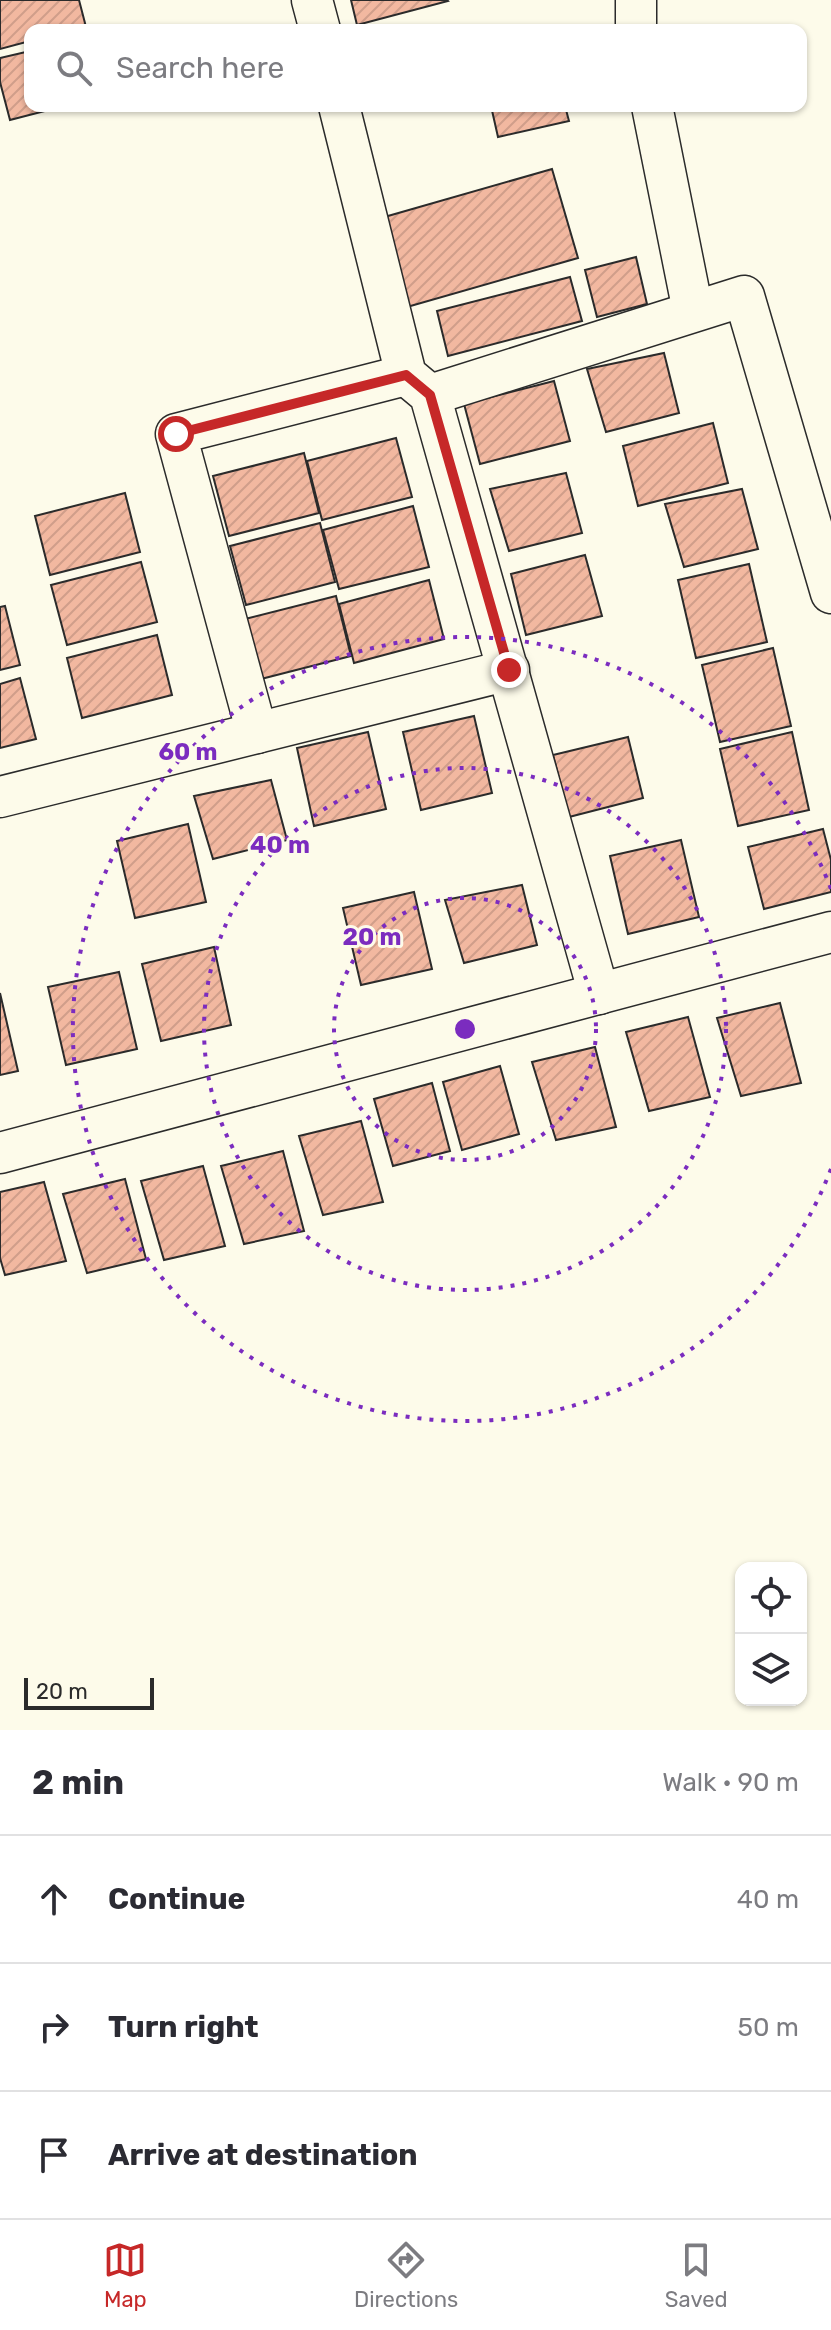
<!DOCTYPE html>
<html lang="en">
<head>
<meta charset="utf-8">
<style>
	body { margin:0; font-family:Rubik,sans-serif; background:#f7f7f7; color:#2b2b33 }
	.controls { position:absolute; right:24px; bottom:24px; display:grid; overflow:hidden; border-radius:16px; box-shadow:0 2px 6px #0004 }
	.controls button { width:72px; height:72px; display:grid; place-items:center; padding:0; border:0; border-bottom:2px solid #e1e1e2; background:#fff; color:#2b2b33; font:40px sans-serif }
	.scale { position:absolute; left:24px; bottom:20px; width:130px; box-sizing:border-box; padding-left:8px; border:4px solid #2b2b2b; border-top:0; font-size:22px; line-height:28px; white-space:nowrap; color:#2b2b2b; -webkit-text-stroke:6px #fdfbea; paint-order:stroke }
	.stop { position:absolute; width:24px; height:24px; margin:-18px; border:6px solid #c62828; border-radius:50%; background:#fff }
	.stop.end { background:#c62828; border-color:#fff; box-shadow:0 2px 8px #0008 }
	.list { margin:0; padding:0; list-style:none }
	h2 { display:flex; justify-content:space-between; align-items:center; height:104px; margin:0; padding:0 32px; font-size:34px }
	h2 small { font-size:26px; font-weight:400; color:#7c7c81 }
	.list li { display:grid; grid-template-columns:52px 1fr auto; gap:24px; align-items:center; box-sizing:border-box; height:128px; padding:0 32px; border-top:2px solid #e1e1e2 }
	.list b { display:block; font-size:30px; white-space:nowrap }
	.list em { font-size:26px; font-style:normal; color:#7c7c81 }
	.icon { flex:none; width:44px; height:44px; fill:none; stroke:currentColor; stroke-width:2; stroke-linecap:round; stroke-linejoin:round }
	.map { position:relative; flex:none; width:831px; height:1730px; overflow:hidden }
	.search { position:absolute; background:#fff; box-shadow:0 2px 6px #0004; left:24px; right:24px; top:24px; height:88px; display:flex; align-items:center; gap:20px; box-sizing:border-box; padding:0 28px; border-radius:16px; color:#7c7c81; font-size:30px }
	.sheet { height:488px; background:#fff }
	nav { display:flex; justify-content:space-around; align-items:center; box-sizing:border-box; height:112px; border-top:2px solid #e1e1e2; background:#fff; font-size:22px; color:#7c7c81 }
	nav a { display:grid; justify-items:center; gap:4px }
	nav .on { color:#c62828 }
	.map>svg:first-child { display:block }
	.building { fill:url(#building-hatch); stroke:#2b2b2b; stroke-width:2 }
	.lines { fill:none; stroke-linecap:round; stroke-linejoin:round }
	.minor-casing { stroke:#2b2b2b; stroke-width:43 }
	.minor { stroke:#fdfbea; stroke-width:40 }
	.route { stroke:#c62828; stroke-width:10 }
	.ring { fill:none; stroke:#7b2cbf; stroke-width:4; stroke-dasharray:4 8 }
	.centre { fill:#7b2cbf; stroke:#fdfbea; stroke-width:4 }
	.ring-label { font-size:24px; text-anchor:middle; font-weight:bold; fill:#7b2cbf; stroke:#fdfbea; stroke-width:6; stroke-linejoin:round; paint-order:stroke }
</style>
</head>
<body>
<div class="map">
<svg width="831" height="1730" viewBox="0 0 831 1730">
	<defs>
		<pattern id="building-hatch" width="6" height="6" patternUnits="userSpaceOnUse" patternTransform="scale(2)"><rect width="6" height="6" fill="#f2b8a0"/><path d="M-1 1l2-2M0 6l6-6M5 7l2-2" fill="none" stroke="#d09e8a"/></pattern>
	</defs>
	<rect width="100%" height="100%" fill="#fdfbea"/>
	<!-- building -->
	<g class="building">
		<path d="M0 0H79L86 27 73 30H30V41L0 49Z"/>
		<path d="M351 0H447L448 1 357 25Z"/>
		<path d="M30 51V106H64L10 120 0 82V58Z"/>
		<path d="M491 106H565L569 121 498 137Z"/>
		<path d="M552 169 578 258 407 307 381 218Z"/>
		<path d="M636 257 647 304 597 317 585 270Z"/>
		<path d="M570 277 582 321 448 356 437 311Z"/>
		<path d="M664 353 679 413 606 432 587 369Z"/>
		<path d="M554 381 570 441 480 464 464 404Z"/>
		<path d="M713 423 728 483 638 506 623 446Z"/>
		<path d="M396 438 412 497 322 520 307 461Z"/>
		<path d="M304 453 319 513 229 536 213 476Z"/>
		<path d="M566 473 582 533 509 551 490 489Z"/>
		<path d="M742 489 758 549 684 567 665 504Z"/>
		<path d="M125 493 140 552 50 575 35 516Z"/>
		<path d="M413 506 429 567 339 589 323 530Z"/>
		<path d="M320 523 335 582 246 605 230 546Z"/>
		<path d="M585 555 602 616 526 635 511 574Z"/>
		<path d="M141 562 157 622 67 645 51 585Z"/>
		<path d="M749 564 767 642 696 658 678 580Z"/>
		<path d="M429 580 444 639 354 663 339 604Z"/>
		<path d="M336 596 351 656 261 679 245 619Z"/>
		<path d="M5 606 20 665 0 670V607Z"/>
		<path d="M157 635 172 695 82 718 67 658Z"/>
		<path d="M773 648 791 726 720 742 702 665Z"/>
		<path d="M20 678 36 739 0 748V684Z"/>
		<path d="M474 716 492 793 421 810 403 732Z"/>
		<path d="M368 732 386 809 314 826 297 748Z"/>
		<path d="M792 732 809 810 738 826 720 749Z"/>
		<path d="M628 737 643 798 569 817 553 755Z"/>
		<path d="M271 780 287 840 213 859 194 796Z"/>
		<path d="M188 824 206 902 135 918 117 841Z"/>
		<path d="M823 829 831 860V892L764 909 748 847Z"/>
		<path d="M681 840 699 917 628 934 610 856Z"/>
		<path d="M522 885 537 945 464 963 445 900Z"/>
		<path d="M414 892 432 969 361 985 343 908Z"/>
		<path d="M214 947 231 1025 161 1041 142 964Z"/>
		<path d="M119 972 137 1049 66 1065 48 987Z"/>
		<path d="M0 993 18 1071 0 1075Z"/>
		<path d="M780 1003 801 1083 741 1096 717 1018Z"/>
		<path d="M688 1017 710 1097 649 1111 626 1032Z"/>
		<path d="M595 1047 616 1127 556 1140 532 1062Z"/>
		<path d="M500 1066 519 1134 462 1150 443 1082Z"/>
		<path d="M432 1083 450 1151 393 1166 374 1099Z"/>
		<path d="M361 1121 383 1202 323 1215 299 1136Z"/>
		<path d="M283 1151 304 1231 244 1244 221 1166Z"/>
		<path d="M203 1166 225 1246 164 1260 141 1181Z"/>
		<path d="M125 1179 146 1259 87 1273 63 1194Z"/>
		<path d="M44 1182 66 1261 5 1275 0 1258V1192Z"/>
	</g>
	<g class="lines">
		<!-- minor casing -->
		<g class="minor-casing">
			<g id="minor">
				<path d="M312 0 320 30"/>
				<path d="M636 0V30"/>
				<path d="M339 106 406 375 430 395 599 994"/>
				<path d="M652 106 693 311"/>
				<path d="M430 395 744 296 831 593"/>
				<path d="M257 733 176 434 406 375"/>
				<path d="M0 797 509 670"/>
				<path d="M0 1153 831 932"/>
			</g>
		</g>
		<!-- minor -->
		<use href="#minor" class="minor"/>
	</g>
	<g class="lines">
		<!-- route -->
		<path class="route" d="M176 434 406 375 430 395 509 670"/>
	</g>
	<!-- distance rings -->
	<g class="ring">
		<circle cx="465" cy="1029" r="131"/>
		<circle cx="465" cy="1029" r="261"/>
		<path d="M831 1169A392 392 0 1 1 831 889"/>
	</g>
	<circle cx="465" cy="1029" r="12" class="centre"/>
	<g class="ring-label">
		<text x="188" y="760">60 m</text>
		<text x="280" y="853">40 m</text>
		<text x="372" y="945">20 m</text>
	</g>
</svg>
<div class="controls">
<button><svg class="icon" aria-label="locate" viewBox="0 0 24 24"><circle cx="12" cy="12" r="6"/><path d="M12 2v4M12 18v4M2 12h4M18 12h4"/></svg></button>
<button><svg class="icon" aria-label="layers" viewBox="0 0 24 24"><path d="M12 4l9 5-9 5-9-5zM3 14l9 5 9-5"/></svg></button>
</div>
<div class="scale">20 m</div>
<div class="stop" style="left:176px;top:434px"></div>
<div class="stop end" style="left:509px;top:670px"></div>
<div class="search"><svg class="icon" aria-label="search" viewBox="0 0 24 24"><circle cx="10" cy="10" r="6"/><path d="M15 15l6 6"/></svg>Search here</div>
</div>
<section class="sheet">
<h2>2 min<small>Walk · 90 m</small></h2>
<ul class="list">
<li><svg class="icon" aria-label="ahead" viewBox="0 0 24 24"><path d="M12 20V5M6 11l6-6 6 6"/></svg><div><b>Continue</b></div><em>40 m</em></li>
<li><svg class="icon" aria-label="right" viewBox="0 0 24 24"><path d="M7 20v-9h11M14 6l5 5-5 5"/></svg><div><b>Turn right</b></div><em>50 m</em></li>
<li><svg class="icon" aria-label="arrive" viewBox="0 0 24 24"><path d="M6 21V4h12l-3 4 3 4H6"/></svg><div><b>Arrive at destination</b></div></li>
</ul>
</section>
<nav>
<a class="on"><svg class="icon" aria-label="map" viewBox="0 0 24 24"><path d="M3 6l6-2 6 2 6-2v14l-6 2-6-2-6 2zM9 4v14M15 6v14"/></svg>Map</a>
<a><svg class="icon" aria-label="directions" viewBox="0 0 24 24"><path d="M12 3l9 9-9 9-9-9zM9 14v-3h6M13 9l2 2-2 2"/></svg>Directions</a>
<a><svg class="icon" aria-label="saved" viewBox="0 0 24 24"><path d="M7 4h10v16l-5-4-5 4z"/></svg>Saved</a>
</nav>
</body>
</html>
